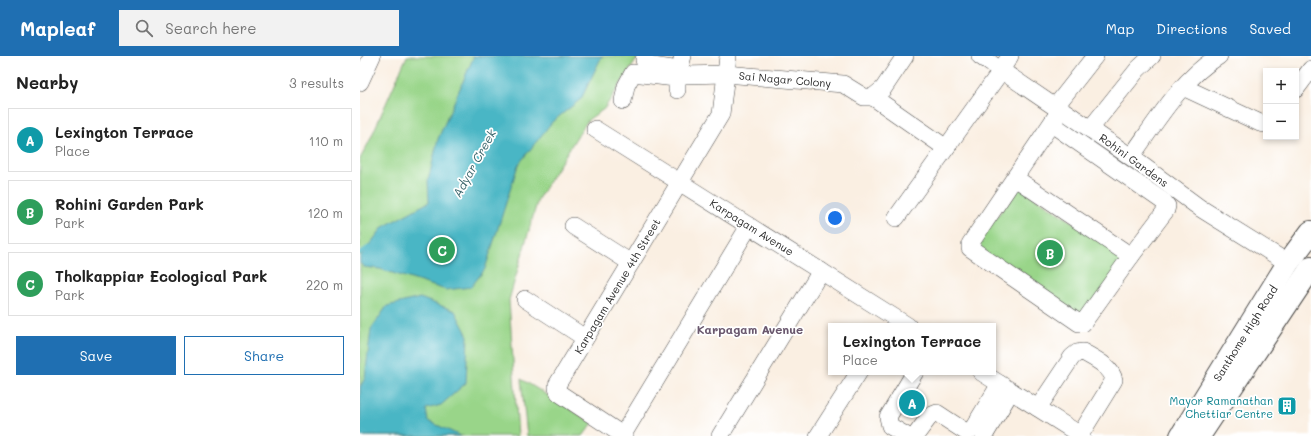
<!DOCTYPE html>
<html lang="en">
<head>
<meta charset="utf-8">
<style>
	body { margin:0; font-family:Mali,sans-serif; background:#f2f2f2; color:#222 }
	.controls { position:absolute; right:12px; top:12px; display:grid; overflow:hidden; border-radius:0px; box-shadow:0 2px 6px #0003 }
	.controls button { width:36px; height:36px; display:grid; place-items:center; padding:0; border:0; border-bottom:1px solid #e0e0e0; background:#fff; color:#222; font:20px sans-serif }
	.you { position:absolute; left:475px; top:162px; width:14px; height:14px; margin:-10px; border:3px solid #fff; border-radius:50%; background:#1a73e8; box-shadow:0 0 0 6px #1a73e833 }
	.badge { display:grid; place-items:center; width:26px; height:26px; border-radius:50%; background:#1f6fb2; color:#fff; font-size:13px; font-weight:700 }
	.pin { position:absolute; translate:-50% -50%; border:2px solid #fff; box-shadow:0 1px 4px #0006 }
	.popup { position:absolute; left:468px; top:267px; width:168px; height:52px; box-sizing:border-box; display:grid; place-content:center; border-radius:0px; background:#fff; filter:drop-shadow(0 1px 3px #0005); font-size:13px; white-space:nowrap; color:#767676 }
	.popup b { font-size:15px; color:#222 }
	.popup::after { content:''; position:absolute; left:50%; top:100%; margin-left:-8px; border:8px solid transparent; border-top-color:#fff }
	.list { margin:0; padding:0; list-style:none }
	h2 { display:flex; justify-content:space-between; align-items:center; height:52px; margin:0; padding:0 16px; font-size:17px }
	h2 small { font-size:13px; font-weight:400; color:#767676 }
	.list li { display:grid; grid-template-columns:26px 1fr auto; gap:12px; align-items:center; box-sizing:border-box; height:64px; margin:0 8px 8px; padding:0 8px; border:1px solid #e0e0e0; border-radius:0px }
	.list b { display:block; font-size:15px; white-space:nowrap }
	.list p { margin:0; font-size:13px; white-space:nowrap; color:#767676 }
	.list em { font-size:13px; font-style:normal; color:#767676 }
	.actions { display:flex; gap:8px; padding:12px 16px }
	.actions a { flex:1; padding:9px 0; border:1px solid #1f6fb2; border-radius:0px; text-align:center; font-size:14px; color:#1f6fb2 }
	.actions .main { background:#1f6fb2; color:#fff }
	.icon { flex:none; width:22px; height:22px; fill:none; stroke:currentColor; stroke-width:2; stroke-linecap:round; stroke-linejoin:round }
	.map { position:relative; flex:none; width:951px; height:380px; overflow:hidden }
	header { display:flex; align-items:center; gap:24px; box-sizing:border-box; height:56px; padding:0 20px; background:#1f6fb2; color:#fff }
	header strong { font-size:19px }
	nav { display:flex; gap:22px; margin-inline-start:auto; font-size:14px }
	.search { width:280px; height:36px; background:#f2f2f2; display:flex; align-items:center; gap:10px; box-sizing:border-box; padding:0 14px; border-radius:0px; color:#767676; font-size:15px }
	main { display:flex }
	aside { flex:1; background:#fff }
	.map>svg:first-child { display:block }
	.green { fill:#99d589; stroke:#62805a }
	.water { fill:#49b6c5; stroke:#3a7078 }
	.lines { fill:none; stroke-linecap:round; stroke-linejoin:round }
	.stream { stroke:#49b6c5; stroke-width:3.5 }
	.minor-casing { stroke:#4a4846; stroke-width:18 }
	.major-casing { stroke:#4a4846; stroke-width:24 }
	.minor { stroke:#fff; stroke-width:17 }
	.major { stroke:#fff; stroke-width:22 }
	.labels { text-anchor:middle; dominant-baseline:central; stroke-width:3.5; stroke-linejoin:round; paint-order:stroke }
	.street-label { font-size:11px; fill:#2b2b2b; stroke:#fff }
	.culture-label { font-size:11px; fill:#0d838f; stroke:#fff; text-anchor:end }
	.water-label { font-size:12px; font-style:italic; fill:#376369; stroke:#fff }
	.neighbourhood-label { font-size:12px; font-weight:bold; fill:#6a586e; stroke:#fff }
</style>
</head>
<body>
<header>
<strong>Mapleaf</strong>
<div class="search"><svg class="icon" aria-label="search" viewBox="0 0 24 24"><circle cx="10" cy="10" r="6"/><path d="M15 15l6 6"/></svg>Search here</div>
<nav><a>Map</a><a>Directions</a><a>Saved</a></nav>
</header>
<main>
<aside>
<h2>Nearby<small>3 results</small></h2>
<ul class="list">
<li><span class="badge" style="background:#0f9aa8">A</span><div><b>Lexington Terrace</b><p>Place</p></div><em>110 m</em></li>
<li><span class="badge" style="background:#2e9e5b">B</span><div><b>Rohini Garden Park</b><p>Park</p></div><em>120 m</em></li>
<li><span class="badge" style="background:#2e9e5b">C</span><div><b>Tholkappiar Ecological Park</b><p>Park</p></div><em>220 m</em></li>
</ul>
<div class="actions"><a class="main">Save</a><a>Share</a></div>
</aside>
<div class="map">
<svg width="951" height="380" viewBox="0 0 951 380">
	<rect width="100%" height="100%" fill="#fff"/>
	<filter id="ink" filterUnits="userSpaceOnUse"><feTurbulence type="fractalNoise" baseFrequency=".025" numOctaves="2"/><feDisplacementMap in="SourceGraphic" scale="8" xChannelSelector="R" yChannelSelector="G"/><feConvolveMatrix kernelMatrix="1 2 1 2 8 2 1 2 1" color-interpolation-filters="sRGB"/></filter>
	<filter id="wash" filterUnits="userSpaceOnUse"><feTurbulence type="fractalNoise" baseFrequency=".012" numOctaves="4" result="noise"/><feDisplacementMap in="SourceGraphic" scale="16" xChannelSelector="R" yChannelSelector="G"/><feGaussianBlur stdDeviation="0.9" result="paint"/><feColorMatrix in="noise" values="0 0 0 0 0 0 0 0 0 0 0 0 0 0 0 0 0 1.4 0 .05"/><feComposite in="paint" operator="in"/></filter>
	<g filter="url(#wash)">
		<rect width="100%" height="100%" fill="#faefe2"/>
		<!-- green -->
		<g class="green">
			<path d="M47 0H279L244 53 229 63 221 74 178 143 149 244 158 380H0V103L9 86Z"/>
			<path d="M660 132 768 202 718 264 611 192Z"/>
			<path d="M161 323 233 367 223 380H167Z"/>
		</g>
		<!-- water -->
		<g class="water">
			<path d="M114 0H242L221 43 192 66 158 109 125 213 111 231 86 234 20 213 4 211 0 207V201L23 171 69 146 68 125 78 83Z"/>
			<path d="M60 242 95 255 108 280 106 327 81 349 66 353 68 365 101 380H0V331L5 322 11 273 27 250Z"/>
		</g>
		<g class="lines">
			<!-- stream -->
			<path class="stream" d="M0 197 9 191"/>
		</g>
	</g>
	<g filter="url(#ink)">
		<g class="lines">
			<!-- minor casing -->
			<g class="minor-casing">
				<g id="minor">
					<path d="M285 0 284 4 286 9 319 14 323 0"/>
					<path d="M620 0 695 51 701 53 771 101 840 152 928 207"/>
					<path d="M641 14 650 0"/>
					<path d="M324 19 366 18 368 0"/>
					<path d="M0 26 12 0"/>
					<path d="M823 31 900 67 906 68"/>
					<path d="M936 33 951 13"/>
					<path d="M513 41 586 92"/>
					<path d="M263 45 266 30 273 17 315 22 317 28V34"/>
					<path d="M695 51 735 0"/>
					<path d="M692 68 804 146 807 150 806 154 771 200"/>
					<path d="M235 73 548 270"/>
					<path d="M730 73 778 13 792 0"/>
					<path d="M771 101C796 66 822 22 859 0"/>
					<path d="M655 122 771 200 723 267H719L610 192V188L701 53"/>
					<path d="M536 162 641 15"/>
					<path d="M213 170 271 207"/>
					<path d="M165 243 225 282"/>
					<path d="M621 316 722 380"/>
					<path d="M678 352 712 301 717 297 723 296C735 303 751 310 754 324L720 379"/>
					<path d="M262 380 389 170"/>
					<path d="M264 380 199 337 197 332V329L361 58 366 18 483 28 504 41H513L523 33 545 0"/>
					<path d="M360 380 461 215"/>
					<path d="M458 380 499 316"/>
					<path d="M547 380 530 370 528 361 555 316"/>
					<path d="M555 380 570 360 577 357 606 376 612 374 640 328"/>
					<path d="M624 380 651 335"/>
				</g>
			</g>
			<!-- major casing -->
			<g class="major-casing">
				<g id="major">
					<path d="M821 380 928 207 951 176"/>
					<path d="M839 380 951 212"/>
				</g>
			</g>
			<!-- minor -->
			<use href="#minor" class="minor"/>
			<!-- major -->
			<use href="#major" class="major"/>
		</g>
	</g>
	<!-- icons -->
	<defs>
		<g id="building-square" transform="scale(1)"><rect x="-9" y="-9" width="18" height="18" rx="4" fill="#0f9aa8" stroke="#fff"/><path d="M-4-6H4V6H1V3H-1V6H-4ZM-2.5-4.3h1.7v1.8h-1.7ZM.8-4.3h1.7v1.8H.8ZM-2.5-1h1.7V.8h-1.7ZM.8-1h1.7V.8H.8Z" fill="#fff"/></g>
	</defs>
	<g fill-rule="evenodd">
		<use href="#building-square" x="927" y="350"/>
	</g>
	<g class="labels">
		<!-- street labels -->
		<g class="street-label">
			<text transform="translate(425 23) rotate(5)">Sai Nagar Colony</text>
			<text transform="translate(774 104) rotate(36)">Rohini Gardens</text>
			<text transform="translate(392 171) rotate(32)">Karpagam Avenue</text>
			<text transform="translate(257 230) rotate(-59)">Karpagam Avenue 4th Street</text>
			<text transform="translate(885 277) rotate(-58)">Santhome High Road</text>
		</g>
		<!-- culture labels -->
		<g class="culture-label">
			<text x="913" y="344">Mayor Ramanathan<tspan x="913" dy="13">Chettiar Centre</tspan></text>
		</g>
		<!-- water labels -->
		<g class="water-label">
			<text transform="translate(114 107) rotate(-61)">Adyar Creek</text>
		</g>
		<!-- neighbourhood labels -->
		<g class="neighbourhood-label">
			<text x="390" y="273">Karpagam Avenue</text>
		</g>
	</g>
</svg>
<div class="controls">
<button>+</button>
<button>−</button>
</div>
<div class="you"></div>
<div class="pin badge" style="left:552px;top:347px;background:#0f9aa8">A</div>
<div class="popup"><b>Lexington Terrace</b>Place</div>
<div class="pin badge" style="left:690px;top:197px;background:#2e9e5b">B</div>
<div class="pin badge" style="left:82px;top:194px;background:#2e9e5b">C</div>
</div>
</main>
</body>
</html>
